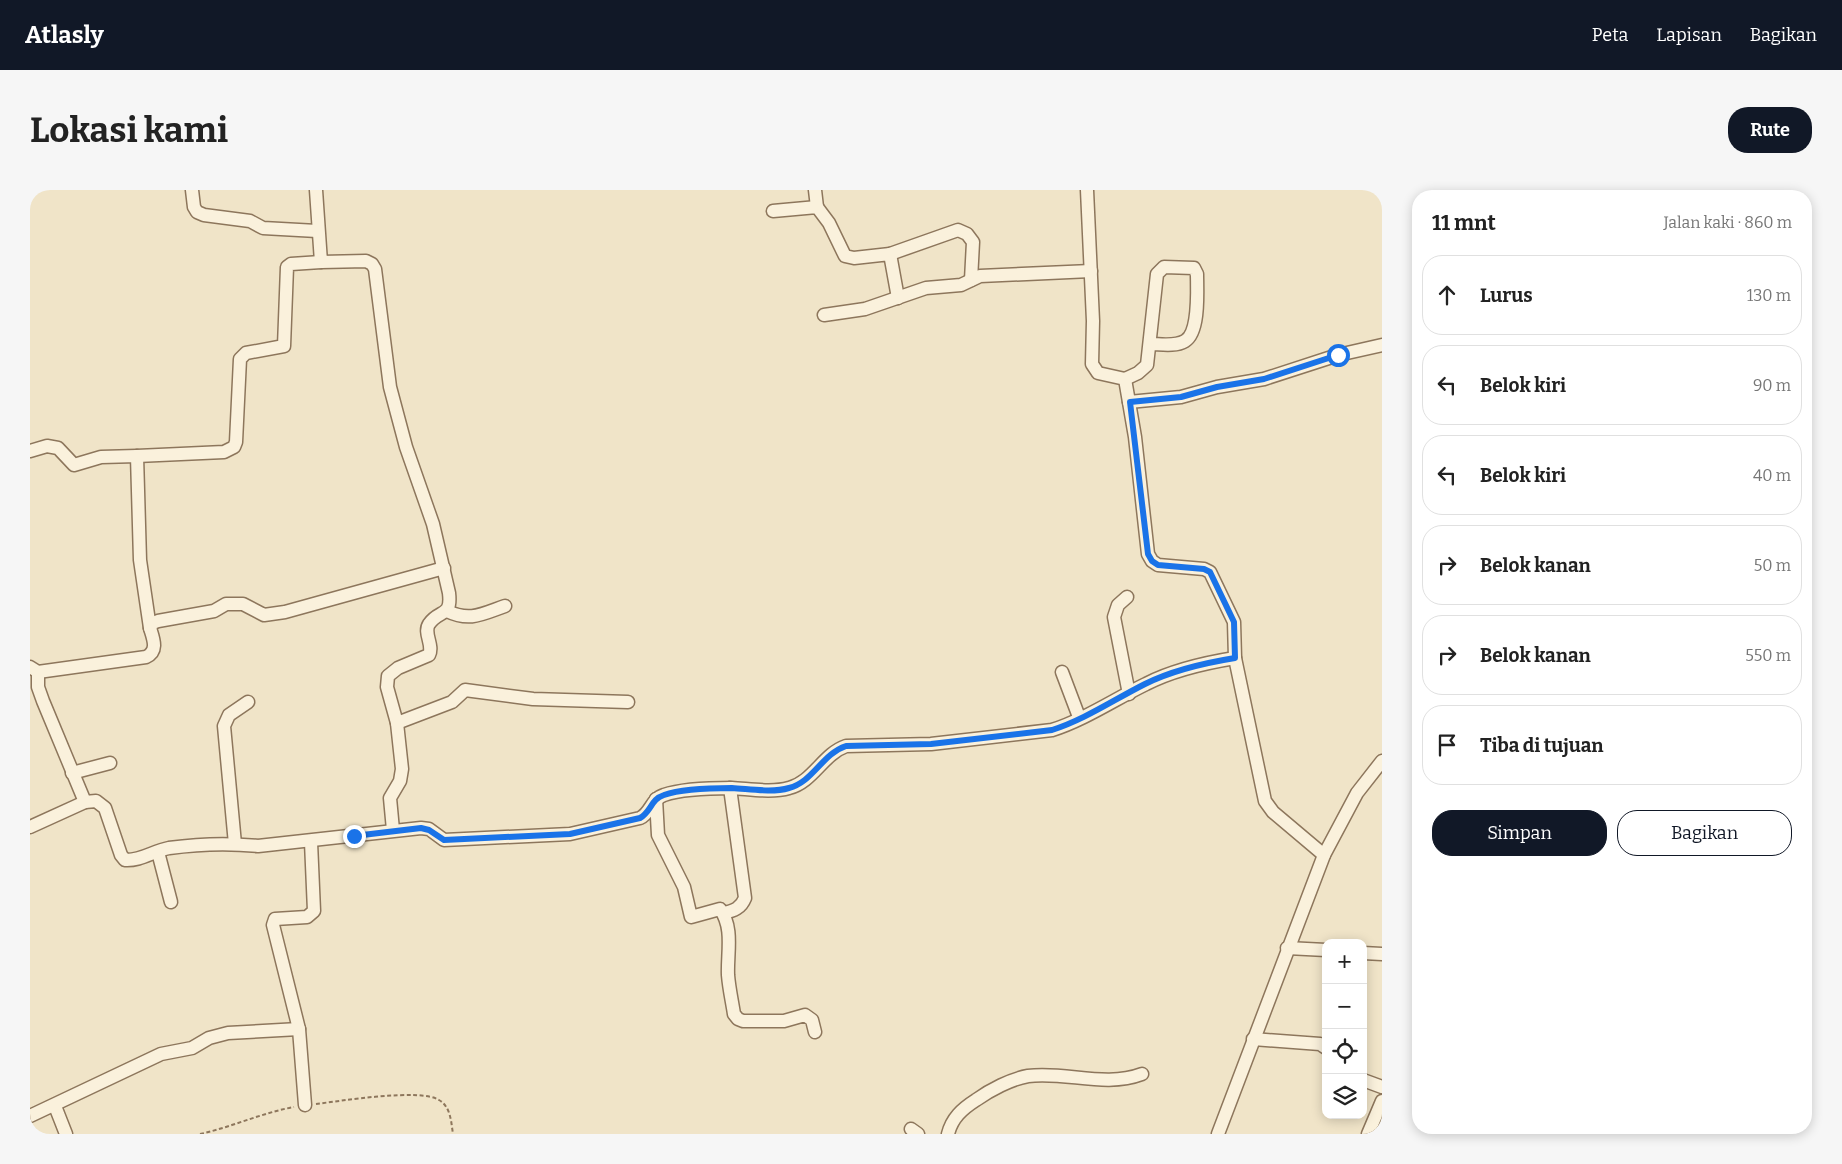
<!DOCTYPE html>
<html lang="id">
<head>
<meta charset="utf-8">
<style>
	body { margin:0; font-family:Bitter,serif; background:#f6f6f6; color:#222 }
	.controls { position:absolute; right:15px; bottom:15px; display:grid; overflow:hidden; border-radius:10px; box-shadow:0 2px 12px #0003 }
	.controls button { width:45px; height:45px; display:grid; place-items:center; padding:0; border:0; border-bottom:1px solid #e0e0e0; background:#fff; color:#222; font:25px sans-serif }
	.stop { position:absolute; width:15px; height:15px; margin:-11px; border:4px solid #1a73e8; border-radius:50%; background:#fff }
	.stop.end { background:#1a73e8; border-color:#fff; box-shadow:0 1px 5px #0008 }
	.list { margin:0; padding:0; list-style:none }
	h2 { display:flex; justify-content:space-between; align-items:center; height:65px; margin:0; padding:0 20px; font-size:21px }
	h2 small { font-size:16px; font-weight:400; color:#767676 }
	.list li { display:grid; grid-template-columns:32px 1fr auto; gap:15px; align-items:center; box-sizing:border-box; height:80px; margin:0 10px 10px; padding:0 10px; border:1px solid #e0e0e0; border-radius:20px }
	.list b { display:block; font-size:19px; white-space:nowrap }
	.list em { font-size:16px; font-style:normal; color:#767676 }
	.actions { display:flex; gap:10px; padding:15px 20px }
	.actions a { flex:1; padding:11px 0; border:1px solid #111827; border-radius:20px; text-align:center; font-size:18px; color:#111827 }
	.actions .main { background:#111827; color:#fff }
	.icon { flex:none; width:28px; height:28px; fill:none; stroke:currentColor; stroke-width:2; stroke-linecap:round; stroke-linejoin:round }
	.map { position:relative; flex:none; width:1352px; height:944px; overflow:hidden; border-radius:20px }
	header { display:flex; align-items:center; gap:30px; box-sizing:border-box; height:70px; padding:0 25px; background:#111827; color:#fff }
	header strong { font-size:24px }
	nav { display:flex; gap:28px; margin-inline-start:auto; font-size:18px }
	.intro { display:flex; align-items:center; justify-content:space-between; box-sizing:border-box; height:120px; padding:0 30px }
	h1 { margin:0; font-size:35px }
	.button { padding:12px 22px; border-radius:20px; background:#111827; color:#fff; font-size:18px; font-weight:700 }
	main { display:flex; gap:30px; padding:0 30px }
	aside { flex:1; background:#fff; border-radius:20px; box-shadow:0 2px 12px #0003 }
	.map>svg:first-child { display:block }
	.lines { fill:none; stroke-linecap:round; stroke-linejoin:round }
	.minor-casing { stroke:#8d765c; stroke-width:15 }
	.path { stroke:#8d765c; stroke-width:2; stroke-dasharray:4 2.5; stroke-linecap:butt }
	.minor { stroke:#faf1dc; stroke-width:12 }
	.route { stroke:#1a73e8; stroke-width:6 }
</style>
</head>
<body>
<header>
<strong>Atlasly</strong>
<nav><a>Peta</a><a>Lapisan</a><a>Bagikan</a></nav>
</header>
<div class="intro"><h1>Lokasi kami</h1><a class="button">Rute</a></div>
<main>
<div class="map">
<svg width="1352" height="944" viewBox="0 0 1352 944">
	<rect width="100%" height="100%" fill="#f0e4c8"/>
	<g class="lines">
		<!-- minor casing -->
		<g class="minor-casing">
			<g id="minor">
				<path d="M162 0 164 17 167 22 174 25 220 31 233 38 287 41"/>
				<path d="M286 0 291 72 336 71 342 74 345 79 360 197 376 257 403 334 419 403C422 428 409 419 399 434 393 443 404 455 399 465L368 478 358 486 357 497 367 533 372 579 370 591 360 608 363 640"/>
				<path d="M785 0 787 17"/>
				<path d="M1057 0 1063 131 1062 174 1068 183 1095 189 1105 247 1118 364 1122 371 1128 375 1174 379 1180 382 1204 432 1205 468"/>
				<path d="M743 21 787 17 799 33 815 66 824 68 860 64 868 108"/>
				<path d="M860 64 928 40 937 44 943 52 941 90"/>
				<path d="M794 125 835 119 896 98 931 95 950 86 1061 81"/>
				<path d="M1095 189 1108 183 1117 175 1127 84 1134 77 1164 78 1167 84C1167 100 1170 142 1155 151 1145 157 1130 154 1120 154"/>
				<path d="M1099 212 1151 207 1187 197 1234 189 1308 165 1352 155"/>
				<path d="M0 261 17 256 28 258 44 275 71 267 107 266 110 370 120 438"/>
				<path d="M107 266 194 262 204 257 206 252 210 169 216 163 254 156 257 77 261 74 291 72"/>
				<path d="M1097 407 1088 415 1084 427 1099 504"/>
				<path d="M417 421C440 432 452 424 475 416"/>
				<path d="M0 477 8 482 116 467C129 461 123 448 120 438L123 433 128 431 184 421 196 414H213L234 425 255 422 414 378"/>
				<path d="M8 482V497L13 511 55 612"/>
				<path d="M1032 482 1049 527"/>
				<path d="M367 533 422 512 435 500 503 509 598 512"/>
				<path d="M42 583 80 573"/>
				<path d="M626 609 628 645 654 697 661 727 690 719C704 738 697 763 698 785 699 798 702 811 704 824L708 829 713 831H754L775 825 782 830 785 842"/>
				<path d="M0 637 55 612 66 611 75 618 91 665 95 670C111 671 123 661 139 658 168 654 200 653 228 656L391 638 399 639 414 650 540 644 610 628C621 623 621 609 634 605 651 599 684 598 702 598 720 599 742 603 759 598 783 592 793 564 816 556L901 554 1022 540C1054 530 1085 509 1116 494 1143 480 1174 473 1205 468L1235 611 1243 622 1294 665"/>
				<path d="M205 654 194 536 199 525 218 512"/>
				<path d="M128 662 141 712"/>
				<path d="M693 723C704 721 711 718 715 708L700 598"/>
				<path d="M1257 758 1296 760"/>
				<path d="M1333 763 1352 764"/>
				<path d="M1223 849 1290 854 1296 858"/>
				<path d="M1333 890 1352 897"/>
				<path d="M275 915 269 839 243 735 245 729 277 727 284 721 281 652"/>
				<path d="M25 916 36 944"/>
				<path d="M0 926 131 864 162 858 179 848 198 843 269 839"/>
				<path d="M881 939 888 944"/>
				<path d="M918 944C922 928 932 919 946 910 960 900 981 889 998 886 1036 881 1075 898 1112 884"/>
				<path d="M1188 944 1294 665 1327 603 1352 571"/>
				<path d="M1338 944 1352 911"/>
			</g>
		</g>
		<!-- path -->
		<g class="path">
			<path d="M286 914C310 911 391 898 409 910 421 917 421 932 423 944"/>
			<path d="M170 944C202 937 231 923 264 917"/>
		</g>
		<!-- minor -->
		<use href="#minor" class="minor"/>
	</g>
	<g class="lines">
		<!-- route -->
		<path class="route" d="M324 646 391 638 399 640 414 650 540 644 610 628C621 622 621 609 634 605 651 599 684 598 702 598 720 599 742 603 759 598 783 592 792 564 816 556L901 554 1022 540C1054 530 1085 509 1115 494 1143 480 1174 473 1205 468L1204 432 1180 382 1174 379 1128 375 1122 371 1118 364 1100 212 1151 207 1187 197 1234 189 1308 165"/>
	</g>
</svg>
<div class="controls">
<button>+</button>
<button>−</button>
<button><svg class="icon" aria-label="locate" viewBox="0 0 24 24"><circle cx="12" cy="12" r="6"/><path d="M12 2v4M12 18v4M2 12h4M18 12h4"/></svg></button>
<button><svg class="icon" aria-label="layers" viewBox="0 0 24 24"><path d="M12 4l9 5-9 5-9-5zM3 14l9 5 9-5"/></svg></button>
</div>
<div class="stop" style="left:1308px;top:165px"></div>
<div class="stop end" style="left:324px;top:646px"></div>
</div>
<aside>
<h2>11 mnt<small>Jalan kaki · 860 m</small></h2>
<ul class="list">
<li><svg class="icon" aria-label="ahead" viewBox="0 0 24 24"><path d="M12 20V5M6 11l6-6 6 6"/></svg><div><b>Lurus</b></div><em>130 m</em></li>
<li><svg class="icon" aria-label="left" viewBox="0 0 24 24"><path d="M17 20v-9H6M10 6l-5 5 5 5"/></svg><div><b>Belok kiri</b></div><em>90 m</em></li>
<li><svg class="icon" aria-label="left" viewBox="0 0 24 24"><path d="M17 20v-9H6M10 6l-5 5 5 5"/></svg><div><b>Belok kiri</b></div><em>40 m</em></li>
<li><svg class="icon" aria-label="right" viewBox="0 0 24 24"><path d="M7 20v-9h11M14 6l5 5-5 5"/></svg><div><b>Belok kanan</b></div><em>50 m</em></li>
<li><svg class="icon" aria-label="right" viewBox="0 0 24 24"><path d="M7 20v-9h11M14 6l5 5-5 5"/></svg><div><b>Belok kanan</b></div><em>550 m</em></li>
<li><svg class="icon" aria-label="arrive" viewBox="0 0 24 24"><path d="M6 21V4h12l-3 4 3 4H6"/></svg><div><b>Tiba di tujuan</b></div></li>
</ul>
<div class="actions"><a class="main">Simpan</a><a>Bagikan</a></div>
</aside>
</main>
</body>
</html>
